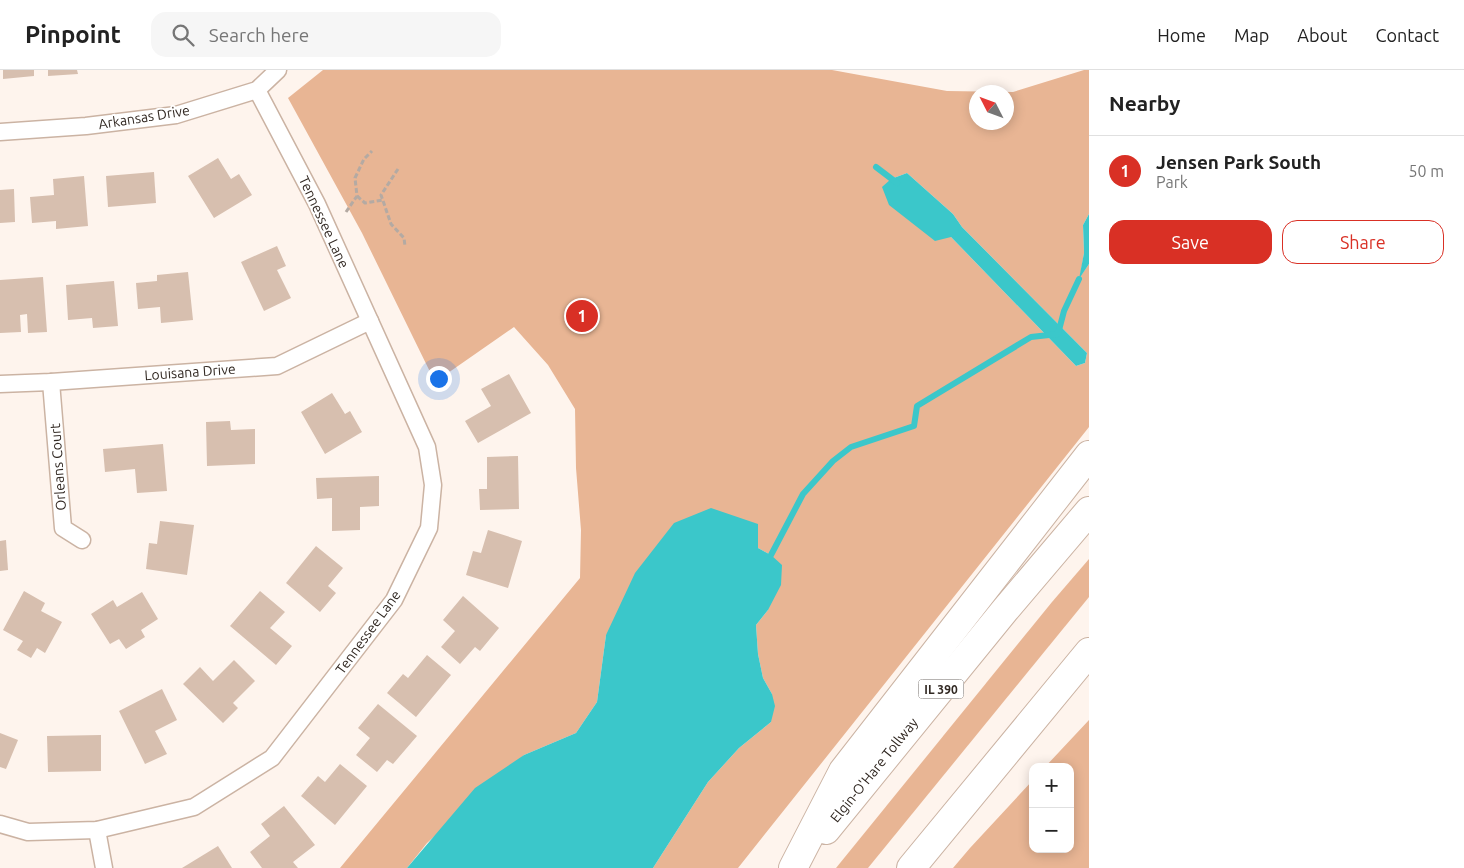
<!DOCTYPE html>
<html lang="en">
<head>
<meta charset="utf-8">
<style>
	body { margin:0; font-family:Ubuntu,sans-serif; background:#f6f6f6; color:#222 }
	.controls { position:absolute; right:15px; bottom:15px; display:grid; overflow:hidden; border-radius:10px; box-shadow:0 2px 12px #0003 }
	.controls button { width:45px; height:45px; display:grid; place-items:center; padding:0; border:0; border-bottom:1px solid #e0e0e0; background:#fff; color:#222; font:25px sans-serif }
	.compass { position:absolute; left:969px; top:15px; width:45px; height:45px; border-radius:50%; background:#fff; box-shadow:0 2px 12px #0003; rotate:312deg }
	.you { position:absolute; left:438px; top:308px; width:18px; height:18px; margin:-12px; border:4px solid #fff; border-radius:50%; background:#1a73e8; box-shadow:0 0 0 8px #1a73e833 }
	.badge { display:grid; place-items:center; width:32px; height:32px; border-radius:50%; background:#d93025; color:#fff; font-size:16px; font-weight:700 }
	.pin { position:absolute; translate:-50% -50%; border:2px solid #fff; box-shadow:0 1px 5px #0006 }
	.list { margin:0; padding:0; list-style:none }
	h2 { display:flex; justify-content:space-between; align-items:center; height:65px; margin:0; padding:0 20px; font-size:21px }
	h2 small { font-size:16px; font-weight:400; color:#767676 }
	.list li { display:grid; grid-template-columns:32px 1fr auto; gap:15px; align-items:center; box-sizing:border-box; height:70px; padding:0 20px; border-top:1px solid #e0e0e0 }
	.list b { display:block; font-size:19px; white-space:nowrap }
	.list p { margin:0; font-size:16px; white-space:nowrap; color:#767676 }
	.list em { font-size:16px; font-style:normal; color:#767676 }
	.actions { display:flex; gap:10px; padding:15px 20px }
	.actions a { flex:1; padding:11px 0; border:1px solid #d93025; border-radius:15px; text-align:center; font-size:18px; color:#d93025 }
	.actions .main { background:#d93025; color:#fff }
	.icon { flex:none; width:28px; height:28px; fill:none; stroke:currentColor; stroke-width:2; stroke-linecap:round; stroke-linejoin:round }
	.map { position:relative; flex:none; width:1089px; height:798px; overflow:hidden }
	header { display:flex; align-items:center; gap:30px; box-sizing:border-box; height:70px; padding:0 25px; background:#fff; border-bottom:1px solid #e0e0e0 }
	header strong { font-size:24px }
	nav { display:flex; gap:28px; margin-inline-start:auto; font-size:18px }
	.search { width:350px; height:45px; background:#f6f6f6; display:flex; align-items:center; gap:12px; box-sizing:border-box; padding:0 18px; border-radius:15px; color:#767676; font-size:19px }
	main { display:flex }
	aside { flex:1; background:#fff }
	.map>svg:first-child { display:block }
	.green { fill:#e8b594; fill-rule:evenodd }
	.water { fill:#3bc7ca }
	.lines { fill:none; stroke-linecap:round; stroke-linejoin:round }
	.stream { stroke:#3bc7ca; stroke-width:6 }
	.building { fill:#d7bfaf }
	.minor-casing { stroke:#cbb3a3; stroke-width:19 }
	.motorway-casing { stroke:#cbb3a3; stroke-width:30 }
	.path { stroke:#b4aaa3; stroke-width:3; stroke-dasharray:5 2.5; stroke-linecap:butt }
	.minor { stroke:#fff; stroke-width:16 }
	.motorway { stroke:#fff; stroke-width:28 }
	.labels { text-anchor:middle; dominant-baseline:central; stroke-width:4; stroke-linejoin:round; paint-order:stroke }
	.shield { fill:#fff; stroke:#6f6864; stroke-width:1 }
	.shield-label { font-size:12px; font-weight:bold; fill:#312822 }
	.street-label { font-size:14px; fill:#312822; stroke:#fff }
</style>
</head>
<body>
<header>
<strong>Pinpoint</strong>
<div class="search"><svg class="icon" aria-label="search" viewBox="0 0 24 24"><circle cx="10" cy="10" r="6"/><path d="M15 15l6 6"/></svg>Search here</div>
<nav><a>Home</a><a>Map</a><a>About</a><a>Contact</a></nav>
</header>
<main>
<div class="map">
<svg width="1089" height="798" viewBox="0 0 1089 798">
	<rect width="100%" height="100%" fill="#fef4ed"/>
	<!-- green -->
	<g class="green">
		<path d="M323 0H832L947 21 1013 22 1084 0H1089V144L1083 155 1084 183 1080 207 1089 194V357L738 798H653L708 712 739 678 771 652 772 624 763 608 758 584 756 555 768 540 771 485 758 478 606 565 597 632 576 663 524 685 427 773 407 798H340L580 508 581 460 576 398 575 339 548 295 514 257 435 312 362 163 288 28ZM976 22H1006V52H976ZM907 103 953 144 962 157 1087 283 1085 293 1076 296 951 167 891 109Z"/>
		<path d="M1089 489V527L868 798H836L1052 532Z"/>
		<path d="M1089 650V798H953L970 778 1033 710V779H1070V697H1045Z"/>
	</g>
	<!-- water -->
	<g class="water">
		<path d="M907 103 953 144 962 157 1087 283 1085 293 1076 296 951 167 935 171 889 135 882 117 891 109Z"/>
		<path d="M1089 144V194L1079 209 1084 183 1083 155Z"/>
		<path d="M711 438 758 454V478L771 485 782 495 781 515 768 540 756 555 758 584 763 608 772 624 775 636 771 652 739 678 708 712 653 798H407L475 718 524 685 576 663 597 632 606 565 635 503 674 453Z"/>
	</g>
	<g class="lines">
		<!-- stream -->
		<g class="stream">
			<path d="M876 97 897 113"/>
			<path d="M771 485 803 424 833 391 851 377 914 356 917 336 1031 267 1058 264 1064 241 1079 209"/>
		</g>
	</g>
	<!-- building -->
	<g class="building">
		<path d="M3 0H34V6L3 9Z"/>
		<path d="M48 0H77L78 4 48 6Z"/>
		<path d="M218 88 231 109 239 104 252 125 214 148 188 106Z"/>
		<path d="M154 102 156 133 108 137 106 106Z"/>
		<path d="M84 106 88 156 56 159V151L32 153 30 127 54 125 53 109Z"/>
		<path d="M14 119 15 152 0 153V120Z"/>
		<path d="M277 176 286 196 277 200 291 228 264 241 241 192Z"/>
		<path d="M188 202 193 250 161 253 160 237 138 239 136 213 157 211V205Z"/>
		<path d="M43 207 47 262 28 263 27 244 20 245 21 262 0 263V210Z"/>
		<path d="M114 211 118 256 93 258 92 248 68 250 66 215Z"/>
		<path d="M509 304 531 343 478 373 465 351 491 336 481 319Z"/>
		<path d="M332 323 345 344 350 341 362 362 325 384 301 342Z"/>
		<path d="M230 351 231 360 255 359V394L207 396 206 352Z"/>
		<path d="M163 374 167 421 137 423 135 399 105 402 103 379Z"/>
		<path d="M518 386 519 439 480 440 479 419H487V387Z"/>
		<path d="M379 406V436L360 437V460L332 461V428L317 429 316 408Z"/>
		<path d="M160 451 194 455 187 505 146 499 149 473 157 474Z"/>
		<path d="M488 460 522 471 508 518 466 505 473 481 481 483Z"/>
		<path d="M6 470 8 500 0 501V471Z"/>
		<path d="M316 476 343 498 328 516 336 523 320 542 286 513Z"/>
		<path d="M24 521 45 533 41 541 62 552 45 583 37 578 31 588 17 580 23 571 3 560Z"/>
		<path d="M260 521 285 542 270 558 292 576 276 595 230 556Z"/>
		<path d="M142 522 158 549 141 560 145 567 126 579 119 569 110 574 91 544 113 530 117 537Z"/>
		<path d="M463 526 499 558 480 581 475 577 460 594 441 577 455 561 443 550Z"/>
		<path d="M427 585 451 605 416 647 387 623 403 604 408 608Z"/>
		<path d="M234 590 255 611 233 633 238 638 223 653 183 614 200 597 213 611Z"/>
		<path d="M162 619 177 650 155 661 167 684 145 694 119 641Z"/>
		<path d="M378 634 417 666 393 694 387 690 377 702 356 685 370 668 358 658Z"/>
		<path d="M0 663 18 670 6 699 0 697Z"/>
		<path d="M101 665V701L48 702 47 666Z"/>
		<path d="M340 694 367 716 335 755 301 726 318 706 325 712Z"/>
		<path d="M284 736 315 775 293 792 298 798H262L250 782 270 766 261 754Z"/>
		<path d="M218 776 232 798H182Z"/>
	</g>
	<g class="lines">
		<!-- minor casing -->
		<g class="minor-casing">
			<g id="minor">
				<path d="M0 62 86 56 176 45 257 20 278 0"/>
				<path d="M51 312 63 458 82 470"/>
				<path d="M0 314 51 312 277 296 370 251"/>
				<path d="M0 754 28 762 97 760 194 737 272 688 394 530 429 458 433 415 427 377 317 134 257 20"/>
				<path d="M97 760 104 798"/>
			</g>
		</g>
		<!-- motorway casing -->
		<g class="motorway-casing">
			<g id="motorway">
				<path d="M826 760 1005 540 1089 441"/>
				<path d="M793 798 843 701 1089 385"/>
				<path d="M911 798 1089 582"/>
			</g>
		</g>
		<!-- path -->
		<g class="path">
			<path d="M398 99 381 125 391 154 404 168 405 176"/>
			<path d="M357 126 365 133 383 130"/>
			<path d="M346 142 357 126 355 108 364 89 372 81"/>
		</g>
		<!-- minor -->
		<use href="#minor" class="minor"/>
		<!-- motorway -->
		<use href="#motorway" class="motorway"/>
	</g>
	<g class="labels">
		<!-- shield labels -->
		<rect class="shield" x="918.5" y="609.5" width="45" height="19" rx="4"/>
		<g class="shield-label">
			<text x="941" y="619">IL 390</text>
		</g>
		<!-- street labels -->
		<g class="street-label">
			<text transform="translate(144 47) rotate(-9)">Arkansas Drive</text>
			<text transform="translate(324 152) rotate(65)">Tennessee Lane</text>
			<text transform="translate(190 302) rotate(-4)">Louisana Drive</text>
			<text transform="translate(58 397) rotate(-94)">Orleans Court</text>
			<text transform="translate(368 562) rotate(-54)">Tennessee Lane</text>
			<text transform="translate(874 700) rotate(-51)">Elgin-O'Hare Tollway</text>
		</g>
	</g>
</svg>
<div class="controls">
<button>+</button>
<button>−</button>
</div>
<svg class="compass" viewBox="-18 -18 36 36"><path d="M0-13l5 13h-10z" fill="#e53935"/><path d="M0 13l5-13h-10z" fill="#767676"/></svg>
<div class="you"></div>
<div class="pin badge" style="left:582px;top:246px">1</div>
</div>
<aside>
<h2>Nearby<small></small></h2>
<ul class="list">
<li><span class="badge">1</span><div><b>Jensen Park South</b><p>Park</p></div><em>50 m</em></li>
</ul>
<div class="actions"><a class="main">Save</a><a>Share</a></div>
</aside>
</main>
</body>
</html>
